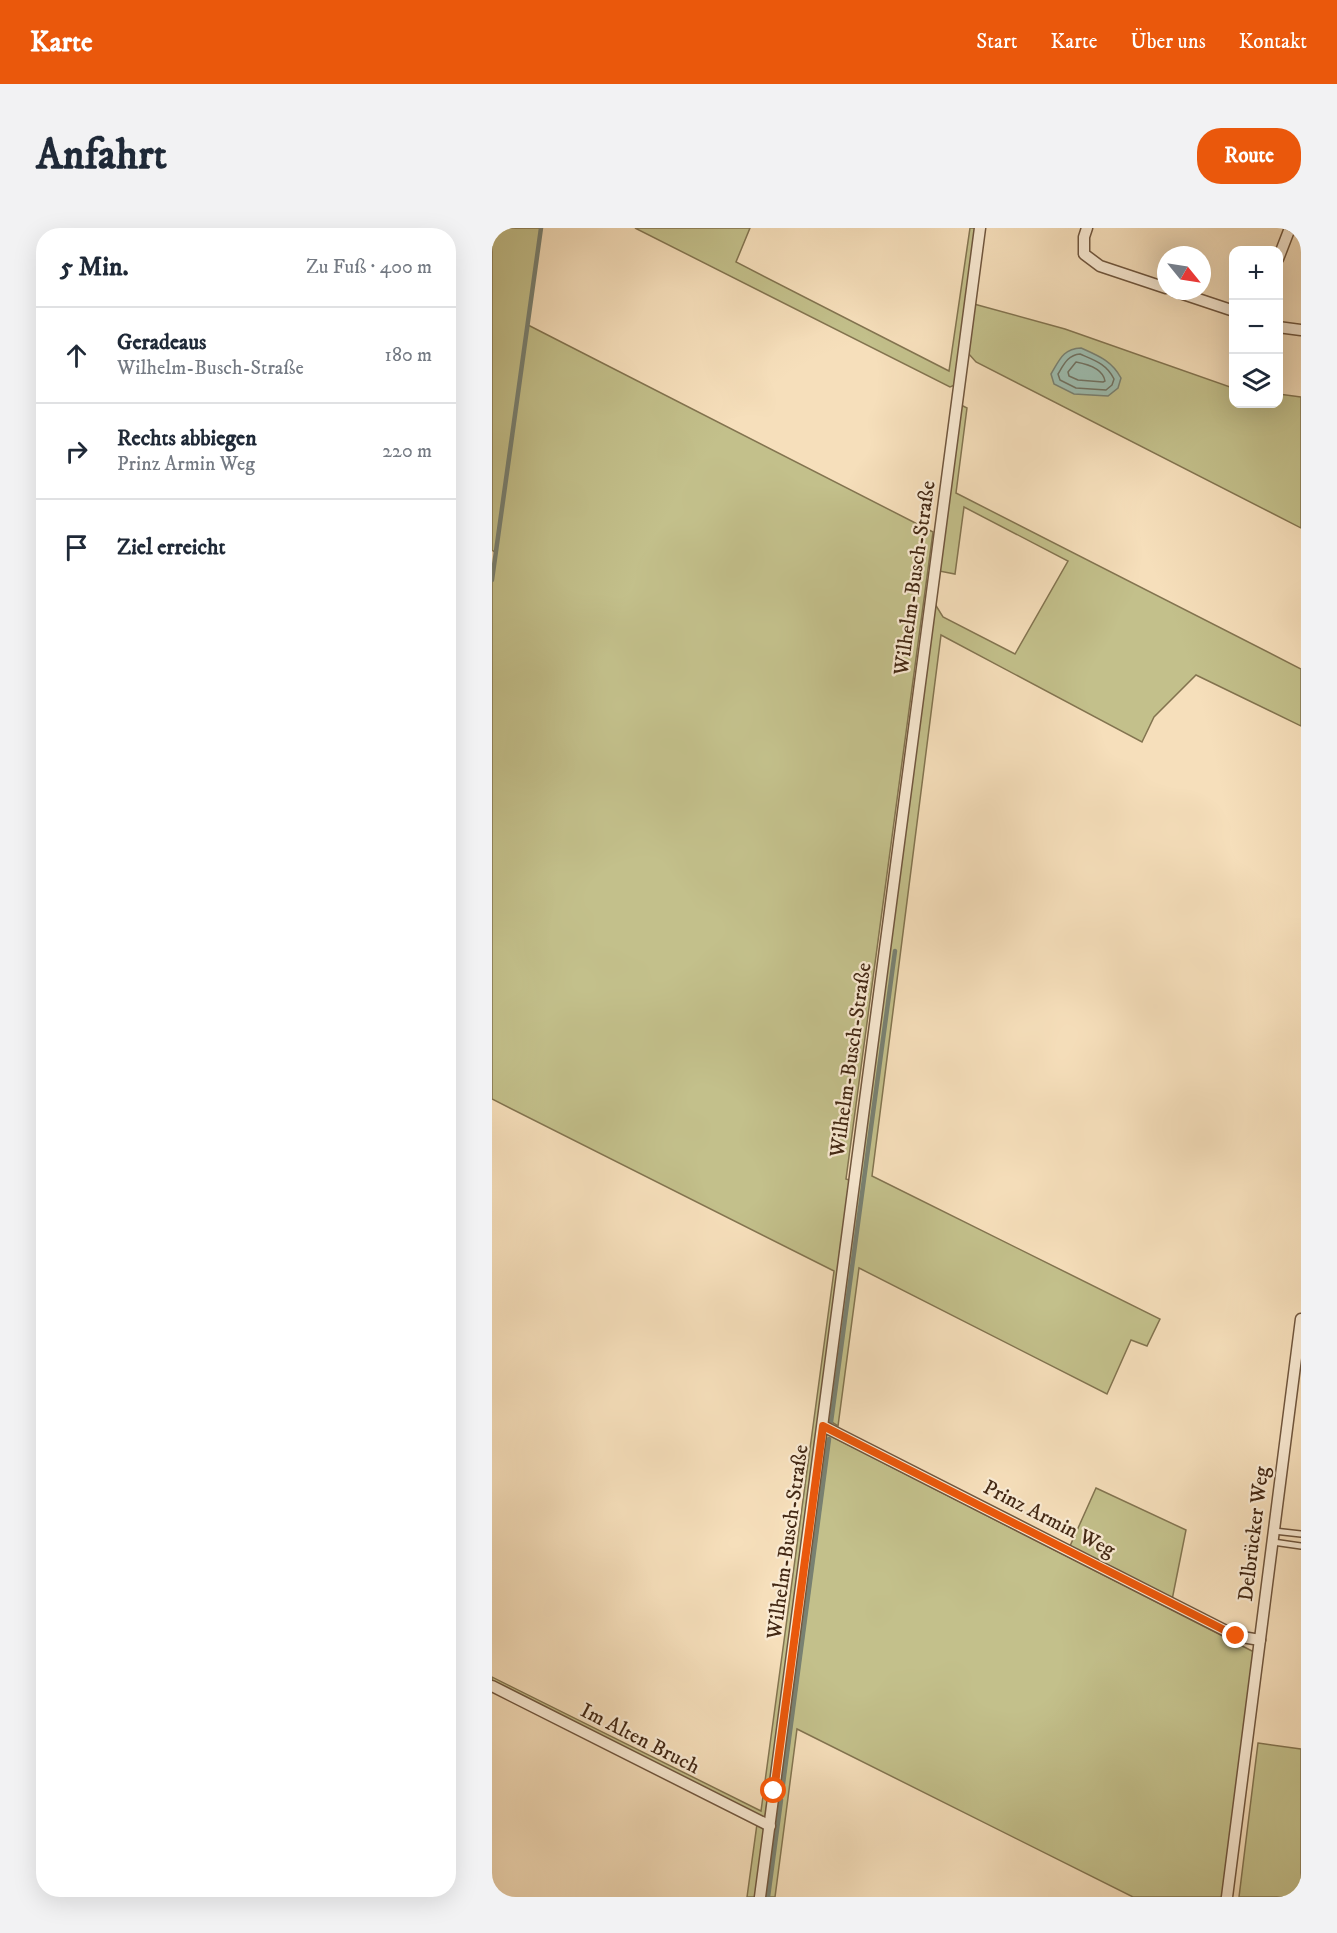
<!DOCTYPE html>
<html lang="de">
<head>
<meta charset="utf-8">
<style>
	body { margin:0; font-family:"IM FELL DW Pica",serif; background:#f2f2f3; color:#1f2937 }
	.controls { position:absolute; right:18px; top:18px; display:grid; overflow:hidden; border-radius:12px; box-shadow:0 6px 24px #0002 }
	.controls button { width:54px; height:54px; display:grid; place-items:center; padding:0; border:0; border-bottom:2px solid #e0e1e3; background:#fff; color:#1f2937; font:30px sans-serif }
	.compass { position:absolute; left:665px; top:18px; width:54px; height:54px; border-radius:50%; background:#fff; box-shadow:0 6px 24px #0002; rotate:120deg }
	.stop { position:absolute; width:18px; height:18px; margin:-14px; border:4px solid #ea580c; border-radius:50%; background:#fff }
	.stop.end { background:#ea580c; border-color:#fff; box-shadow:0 2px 6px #0008 }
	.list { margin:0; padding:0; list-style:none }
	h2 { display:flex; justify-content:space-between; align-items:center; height:78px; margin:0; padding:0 24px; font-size:26px }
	h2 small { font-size:20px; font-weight:400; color:#747a83 }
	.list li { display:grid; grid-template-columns:39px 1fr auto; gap:18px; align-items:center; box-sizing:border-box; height:96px; padding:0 24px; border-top:2px solid #e0e1e3 }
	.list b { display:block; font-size:22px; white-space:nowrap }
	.list p { margin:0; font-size:20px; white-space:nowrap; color:#747a83 }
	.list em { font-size:20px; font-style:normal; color:#747a83 }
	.icon { flex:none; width:33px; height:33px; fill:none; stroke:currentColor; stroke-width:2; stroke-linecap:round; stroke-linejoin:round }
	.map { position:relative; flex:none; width:809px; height:1669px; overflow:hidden; border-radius:24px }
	header { display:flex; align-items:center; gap:36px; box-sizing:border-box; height:84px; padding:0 30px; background:#ea580c; color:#fff }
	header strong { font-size:28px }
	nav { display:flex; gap:33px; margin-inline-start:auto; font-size:21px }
	.intro { display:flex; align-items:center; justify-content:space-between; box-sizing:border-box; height:144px; padding:0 36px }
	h1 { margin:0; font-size:42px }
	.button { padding:15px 27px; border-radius:24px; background:#ea580c; color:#fff; font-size:21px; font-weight:700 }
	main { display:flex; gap:36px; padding:0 36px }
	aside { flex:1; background:#fff; border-radius:24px; box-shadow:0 6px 24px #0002 }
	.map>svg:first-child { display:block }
	.green { fill:#c3c08b; stroke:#837450; stroke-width:1.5 }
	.water { fill:#9dbdb0; stroke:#798172; stroke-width:1.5 }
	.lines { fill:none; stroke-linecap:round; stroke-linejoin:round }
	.shore { stroke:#707262; stroke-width:1.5 }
	.stream { stroke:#798172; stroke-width:4.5 }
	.service-casing { stroke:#70563e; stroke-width:8 }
	.minor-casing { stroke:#70563e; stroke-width:13 }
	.service { stroke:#f9ead3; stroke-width:5 }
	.minor { stroke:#f9ead3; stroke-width:10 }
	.route { stroke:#ea580c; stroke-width:8 }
	.labels { text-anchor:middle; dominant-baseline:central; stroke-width:4.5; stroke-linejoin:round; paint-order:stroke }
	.street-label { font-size:21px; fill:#432814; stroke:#f9ead3 }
</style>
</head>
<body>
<header>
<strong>Karte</strong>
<nav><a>Start</a><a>Karte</a><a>Über uns</a><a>Kontakt</a></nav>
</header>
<div class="intro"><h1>Anfahrt</h1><a class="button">Route</a></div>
<main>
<aside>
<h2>5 Min.<small>Zu Fuß · 400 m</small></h2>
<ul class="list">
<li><svg class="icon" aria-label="ahead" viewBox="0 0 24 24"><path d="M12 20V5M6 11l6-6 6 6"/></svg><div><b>Geradeaus</b><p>Wilhelm-Busch-Straße</p></div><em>180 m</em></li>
<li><svg class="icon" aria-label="right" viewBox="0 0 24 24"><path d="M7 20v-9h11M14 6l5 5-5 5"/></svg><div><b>Rechts abbiegen</b><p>Prinz Armin Weg</p></div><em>220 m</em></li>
<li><svg class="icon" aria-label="arrive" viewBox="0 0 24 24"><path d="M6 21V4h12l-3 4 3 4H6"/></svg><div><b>Ziel erreicht</b></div></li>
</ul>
</aside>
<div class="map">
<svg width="809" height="1669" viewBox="0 0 809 1669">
	<rect width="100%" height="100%" fill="#f6dfbb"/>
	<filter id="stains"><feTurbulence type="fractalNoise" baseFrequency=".00333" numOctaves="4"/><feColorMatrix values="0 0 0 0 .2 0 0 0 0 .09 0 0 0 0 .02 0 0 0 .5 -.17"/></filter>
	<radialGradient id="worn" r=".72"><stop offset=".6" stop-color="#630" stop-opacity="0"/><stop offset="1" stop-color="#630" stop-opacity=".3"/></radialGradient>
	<!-- green -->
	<g class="green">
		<path d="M0 0H49L36 97 441 304 354 951 360 953 273 1590 0 1455V1449L269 1583 342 1043 0 871V352L4 325 0 322Z"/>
		<path d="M143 0H258L244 34 457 143 478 0H484L463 157 458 159Z"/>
		<path d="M482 76 573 101 741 160 742 176H786L787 166 809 169V300L484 134 476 125Z"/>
		<path d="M469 177 475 180 464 265 809 441V498L704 447 662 489 650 514 449 407 380 948 668 1091 655 1118 639 1112 615 1166 367 1040 346 1198 335 1191 443 376 451 389 523 426 576 333 472 279 463 346 447 343Z"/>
		<path d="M333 1205 762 1424 730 1669H641L305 1501 283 1669H271Z"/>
		<path d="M604 1260 694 1302 680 1372 578 1318Z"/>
		<path d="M766 1515 809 1521V1669H747Z"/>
		<path d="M265 1596 269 1598 272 1602 265 1669H255Z"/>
	</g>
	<!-- water -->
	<path class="water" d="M589 120C607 128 620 133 629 150L626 160 616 168 582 166 562 156 559 146C568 131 571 121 589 120Z"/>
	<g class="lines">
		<!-- shore -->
		<g class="shore">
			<path d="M588 126C602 132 615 136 622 151L620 157 614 162 584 160 568 152 566 146C572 136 576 127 588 126Z"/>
			<path d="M584 134C595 136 611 141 613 153L611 154 586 152 577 148 576 144Z"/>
		</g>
		<!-- stream -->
		<g class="stream">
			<path d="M0 352 49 0"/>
			<path d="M339 1194 403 723"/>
			<path d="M291 1556 337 1211"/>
			<path d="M276 1669 289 1572"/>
		</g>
		<!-- service casing -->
		<g class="service-casing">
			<g id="service">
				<path d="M782 1303 809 1306"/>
				<path d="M781 1314 809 1318"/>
			</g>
		</g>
		<!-- minor casing -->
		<g class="minor-casing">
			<g id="minor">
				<path d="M595 0 592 9V26L608 38 674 60"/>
				<path d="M786 31 798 0"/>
				<path d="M682 63 742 83"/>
				<path d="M786 99 809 102"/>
				<path d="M331 1198 744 1408 768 1412"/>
				<path d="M0 1458 278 1598"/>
				<path d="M268 1669 488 0"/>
				<path d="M735 1669 809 1091"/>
			</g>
		</g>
		<!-- service -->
		<use href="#service" class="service"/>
		<!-- minor -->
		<use href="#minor" class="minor"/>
	</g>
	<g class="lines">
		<!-- route -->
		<path class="route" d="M282 1563 331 1198 744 1408"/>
	</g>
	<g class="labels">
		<!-- street labels -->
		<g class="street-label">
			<text transform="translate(423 350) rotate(-82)">Wilhelm-Busch-Straße</text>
			<text transform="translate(359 832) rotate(-82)">Wilhelm-Busch-Straße</text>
			<text transform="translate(557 1291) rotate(27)">Prinz Armin Weg</text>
			<text transform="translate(762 1306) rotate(-83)">Delbrücker Weg</text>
			<text transform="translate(296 1314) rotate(-82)">Wilhelm-Busch-Straße</text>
			<text transform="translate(148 1511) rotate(27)">Im Alten Bruch</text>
		</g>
	</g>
	<rect width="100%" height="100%" filter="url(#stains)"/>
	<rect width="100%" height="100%" fill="url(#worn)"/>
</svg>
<div class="controls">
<button>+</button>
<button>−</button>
<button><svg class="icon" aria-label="layers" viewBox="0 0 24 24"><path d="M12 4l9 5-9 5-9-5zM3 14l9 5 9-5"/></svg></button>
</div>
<svg class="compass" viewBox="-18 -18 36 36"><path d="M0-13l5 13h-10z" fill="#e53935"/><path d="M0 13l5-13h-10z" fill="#747a83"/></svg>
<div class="stop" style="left:282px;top:1563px"></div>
<div class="stop end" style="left:744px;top:1408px"></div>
</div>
</main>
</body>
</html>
